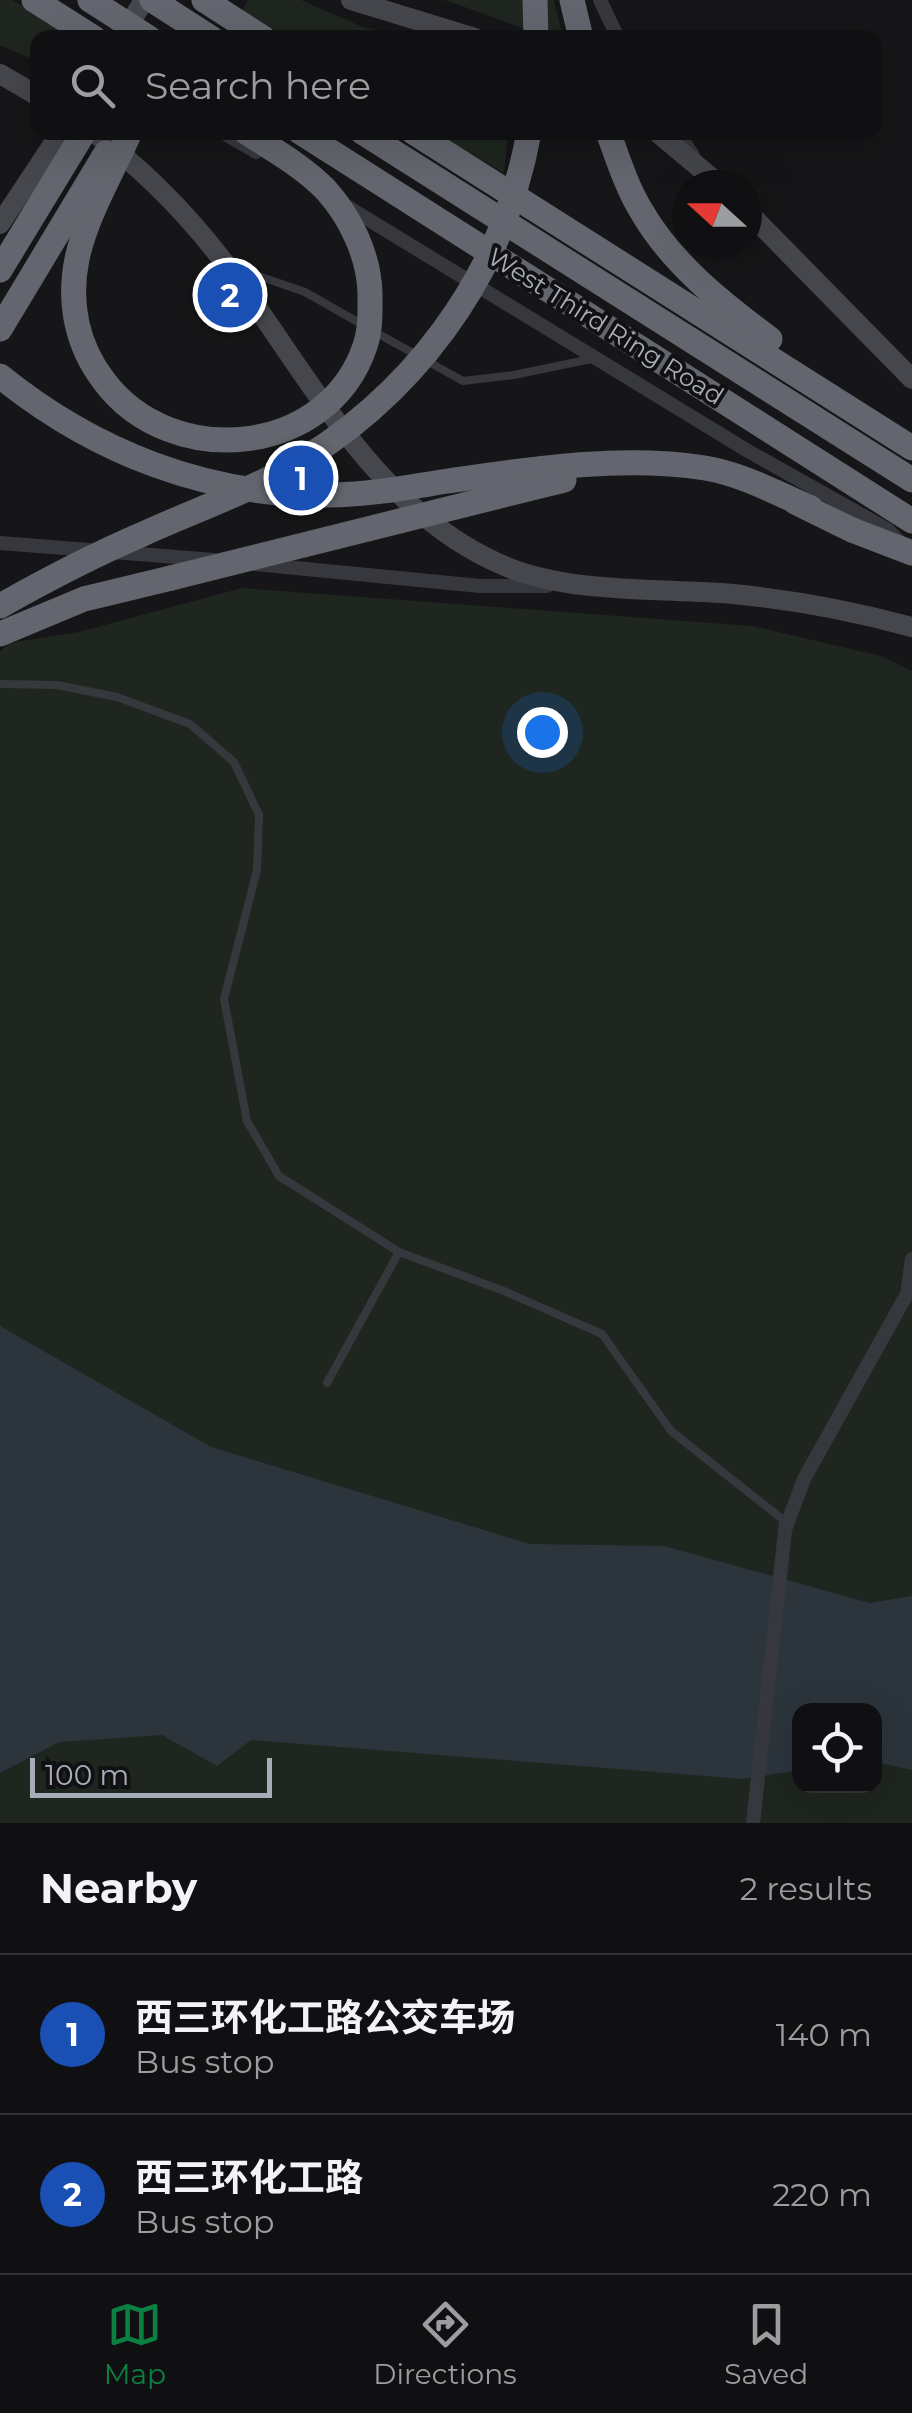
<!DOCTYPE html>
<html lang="en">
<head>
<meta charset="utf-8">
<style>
	body { margin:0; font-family:Montserrat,"Noto Sans SC",sans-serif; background:#1e1e20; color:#f1f3f6 }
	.controls { position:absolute; right:30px; bottom:30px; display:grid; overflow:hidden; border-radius:20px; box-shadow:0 10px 40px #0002 }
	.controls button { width:90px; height:90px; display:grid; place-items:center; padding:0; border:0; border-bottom:2px solid #303032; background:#101012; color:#f1f3f6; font:50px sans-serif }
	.compass { position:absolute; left:672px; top:170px; width:90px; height:90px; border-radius:50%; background:#101012; box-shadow:0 10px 40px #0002; rotate:291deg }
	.scale { position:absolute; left:30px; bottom:25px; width:242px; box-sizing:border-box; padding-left:10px; border:5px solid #a8adb8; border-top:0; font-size:28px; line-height:35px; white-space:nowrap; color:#a8adb8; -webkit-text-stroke:8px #111113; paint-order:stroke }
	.you { position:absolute; left:542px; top:732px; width:35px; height:35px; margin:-25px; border:8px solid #fff; border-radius:50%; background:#1a73e8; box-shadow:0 0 0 15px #1a73e833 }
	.badge { display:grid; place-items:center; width:65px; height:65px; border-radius:50%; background:#0b8043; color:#fff; font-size:32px; font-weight:700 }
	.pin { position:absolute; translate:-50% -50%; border:5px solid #fff; box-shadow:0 2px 10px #0006 }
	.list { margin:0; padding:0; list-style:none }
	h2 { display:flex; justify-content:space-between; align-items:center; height:130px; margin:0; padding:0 40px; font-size:42px }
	h2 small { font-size:32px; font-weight:400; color:#9c9d9f }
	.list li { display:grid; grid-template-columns:65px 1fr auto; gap:30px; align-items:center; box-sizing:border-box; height:160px; padding:0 40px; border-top:2px solid #303032 }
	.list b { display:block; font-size:38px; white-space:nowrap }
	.list p { margin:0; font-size:32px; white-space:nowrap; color:#9c9d9f }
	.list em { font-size:32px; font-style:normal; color:#9c9d9f }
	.icon { flex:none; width:55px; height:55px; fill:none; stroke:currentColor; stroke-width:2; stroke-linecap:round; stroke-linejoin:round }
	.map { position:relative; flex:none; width:912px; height:1823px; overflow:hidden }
	.search { position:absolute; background:#101012; box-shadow:0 10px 40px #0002; left:30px; right:30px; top:30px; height:110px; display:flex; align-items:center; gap:25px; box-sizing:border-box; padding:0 35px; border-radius:20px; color:#9c9d9f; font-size:38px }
	.sheet { height:450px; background:#101012 }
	nav { display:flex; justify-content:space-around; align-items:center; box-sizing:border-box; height:140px; border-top:2px solid #303032; background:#101012; font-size:28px; color:#9c9d9f }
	nav a { display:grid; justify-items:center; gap:5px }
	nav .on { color:#0b8043 }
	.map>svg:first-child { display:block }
	.green { fill:#1e261f; fill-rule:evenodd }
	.water { fill:#2c353c }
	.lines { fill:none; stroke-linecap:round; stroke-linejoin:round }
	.lane { stroke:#37383d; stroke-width:8 }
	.street { stroke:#37383d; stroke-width:14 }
	.secondary { stroke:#45474d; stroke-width:20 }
	.highway { stroke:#63666e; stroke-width:25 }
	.highway-bridge { stroke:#63666e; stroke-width:25 }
	.labels { text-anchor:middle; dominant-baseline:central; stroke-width:8; stroke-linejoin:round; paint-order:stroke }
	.street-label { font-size:25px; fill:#a8adb8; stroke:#111113 }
</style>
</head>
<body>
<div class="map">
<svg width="912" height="1823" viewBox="0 0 912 1823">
	<rect width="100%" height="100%" fill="#161618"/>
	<!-- green -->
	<g class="green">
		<path d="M0 0H12L65 32 61 37 38 38 37 61 0 45Z"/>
		<path d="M248 0H301L363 27 414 37H278L239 14Z"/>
		<path d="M445 0H554L563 37H547Z"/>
		<path d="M436 133H508L504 173Z"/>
		<path d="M242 588 752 626 881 656 912 671V1823H0V652L9 643 79 632ZM800 1710H874V1786H800Z"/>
	</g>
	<!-- water -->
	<path class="water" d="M0 1326 211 1447 530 1544 664 1546 870 1603 912 1596V1770L875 1762 874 1710H800L799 1770 743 1779 251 1740 217 1766 162 1735 59 1742 0 1773Z"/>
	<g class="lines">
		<!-- lane -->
		<g class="lane">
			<path d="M235 268 305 292 363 325"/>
			<path d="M375 332 463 381 514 375 591 359"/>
			<path d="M0 684 57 685 117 697 190 724 234 762 259 815 257 870 224 999 247 1121 279 1176 399 1252 504 1291 602 1334 671 1431 786 1522"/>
			<path d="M327 1383 399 1252"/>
		</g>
		<!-- street -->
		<g class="street">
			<path d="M600 0 618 38"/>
			<path d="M222 132 256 152"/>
			<path d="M677 132 693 155"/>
			<path d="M343 204 748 451 887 529 901 543"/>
			<path d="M0 543 214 560"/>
			<path d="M255 564 480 586H547"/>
			<path d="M786 1527 804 1479 907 1294 912 1259"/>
			<path d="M753 1823 786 1522"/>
		</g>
		<!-- secondary -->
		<g class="secondary">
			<path d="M351 0 475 38"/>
			<path d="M121 38 144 0"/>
			<path d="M0 74 38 96"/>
			<path d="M93 132C149 173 195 222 236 278 314 384 380 515 507 567 573 594 663 588 733 594 794 600 853 611 912 627"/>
			<path d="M657 132 720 185"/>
			<path d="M747 211 912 379"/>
			<path d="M0 224 61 132"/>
		</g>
		<!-- highway -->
		<g class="highway">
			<path d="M34 0 94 38"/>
			<path d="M535 0 536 38"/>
			<path d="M572 0 581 38"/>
			<path d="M300 132 912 521"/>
			<path d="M362 132 912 480"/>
			<path d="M413 132 912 448"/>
			<path d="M608 132C618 159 627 188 642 212 672 264 723 304 770 339"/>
			<path d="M0 270 84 132"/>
			<path d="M852 530 912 553"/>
			<path d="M0 634 84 599 171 578"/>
		</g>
		<!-- highway-bridge -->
		<g class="highway-bridge">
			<path d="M90 0 149 38"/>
			<path d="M152 0 211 38"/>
			<path d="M204 0 263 38"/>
			<path d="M130 132C112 173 86 216 77 259 68 303 77 346 104 381 171 471 328 457 365 346 371 329 370 311 370 293 369 256 351 218 326 190 303 166 273 150 246 132"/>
			<path d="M0 329 106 153"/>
			<path d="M0 376C94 452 206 496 328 495 368 495 409 487 448 481 533 469 619 455 705 468 742 474 776 493 811 508"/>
			<path d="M795 502 852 530"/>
			<path d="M171 578 564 480"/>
			<path d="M0 606C46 580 94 555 143 534 189 513 237 496 282 472 410 401 503 278 529 132"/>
		</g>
	</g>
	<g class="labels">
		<!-- street labels -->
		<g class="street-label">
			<text transform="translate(606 326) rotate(32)">West Third Ring Road</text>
		</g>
	</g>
</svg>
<div class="controls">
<button><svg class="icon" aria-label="locate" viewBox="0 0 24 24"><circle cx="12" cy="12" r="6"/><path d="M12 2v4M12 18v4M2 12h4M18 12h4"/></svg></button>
</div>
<svg class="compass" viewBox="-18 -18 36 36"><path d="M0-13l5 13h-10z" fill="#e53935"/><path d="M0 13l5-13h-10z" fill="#9c9d9f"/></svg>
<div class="scale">100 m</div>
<div class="you"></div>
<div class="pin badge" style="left:301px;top:478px;background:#1a4fb4">1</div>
<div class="pin badge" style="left:230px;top:295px;background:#1a4fb4">2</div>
<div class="search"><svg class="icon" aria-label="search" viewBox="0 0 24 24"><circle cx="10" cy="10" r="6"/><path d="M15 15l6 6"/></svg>Search here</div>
</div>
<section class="sheet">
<h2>Nearby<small>2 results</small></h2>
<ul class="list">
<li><span class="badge" style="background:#1a4fb4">1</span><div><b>西三环化工路公交车场</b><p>Bus stop</p></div><em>140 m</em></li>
<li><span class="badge" style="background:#1a4fb4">2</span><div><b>西三环化工路</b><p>Bus stop</p></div><em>220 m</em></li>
</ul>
</section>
<nav>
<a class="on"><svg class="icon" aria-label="map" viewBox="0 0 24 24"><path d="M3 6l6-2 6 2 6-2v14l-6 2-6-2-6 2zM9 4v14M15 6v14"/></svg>Map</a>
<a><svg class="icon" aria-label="directions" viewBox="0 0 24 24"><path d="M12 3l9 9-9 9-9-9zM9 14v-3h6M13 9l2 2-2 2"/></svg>Directions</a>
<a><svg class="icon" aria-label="saved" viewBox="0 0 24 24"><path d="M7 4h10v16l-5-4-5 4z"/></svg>Saved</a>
</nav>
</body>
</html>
